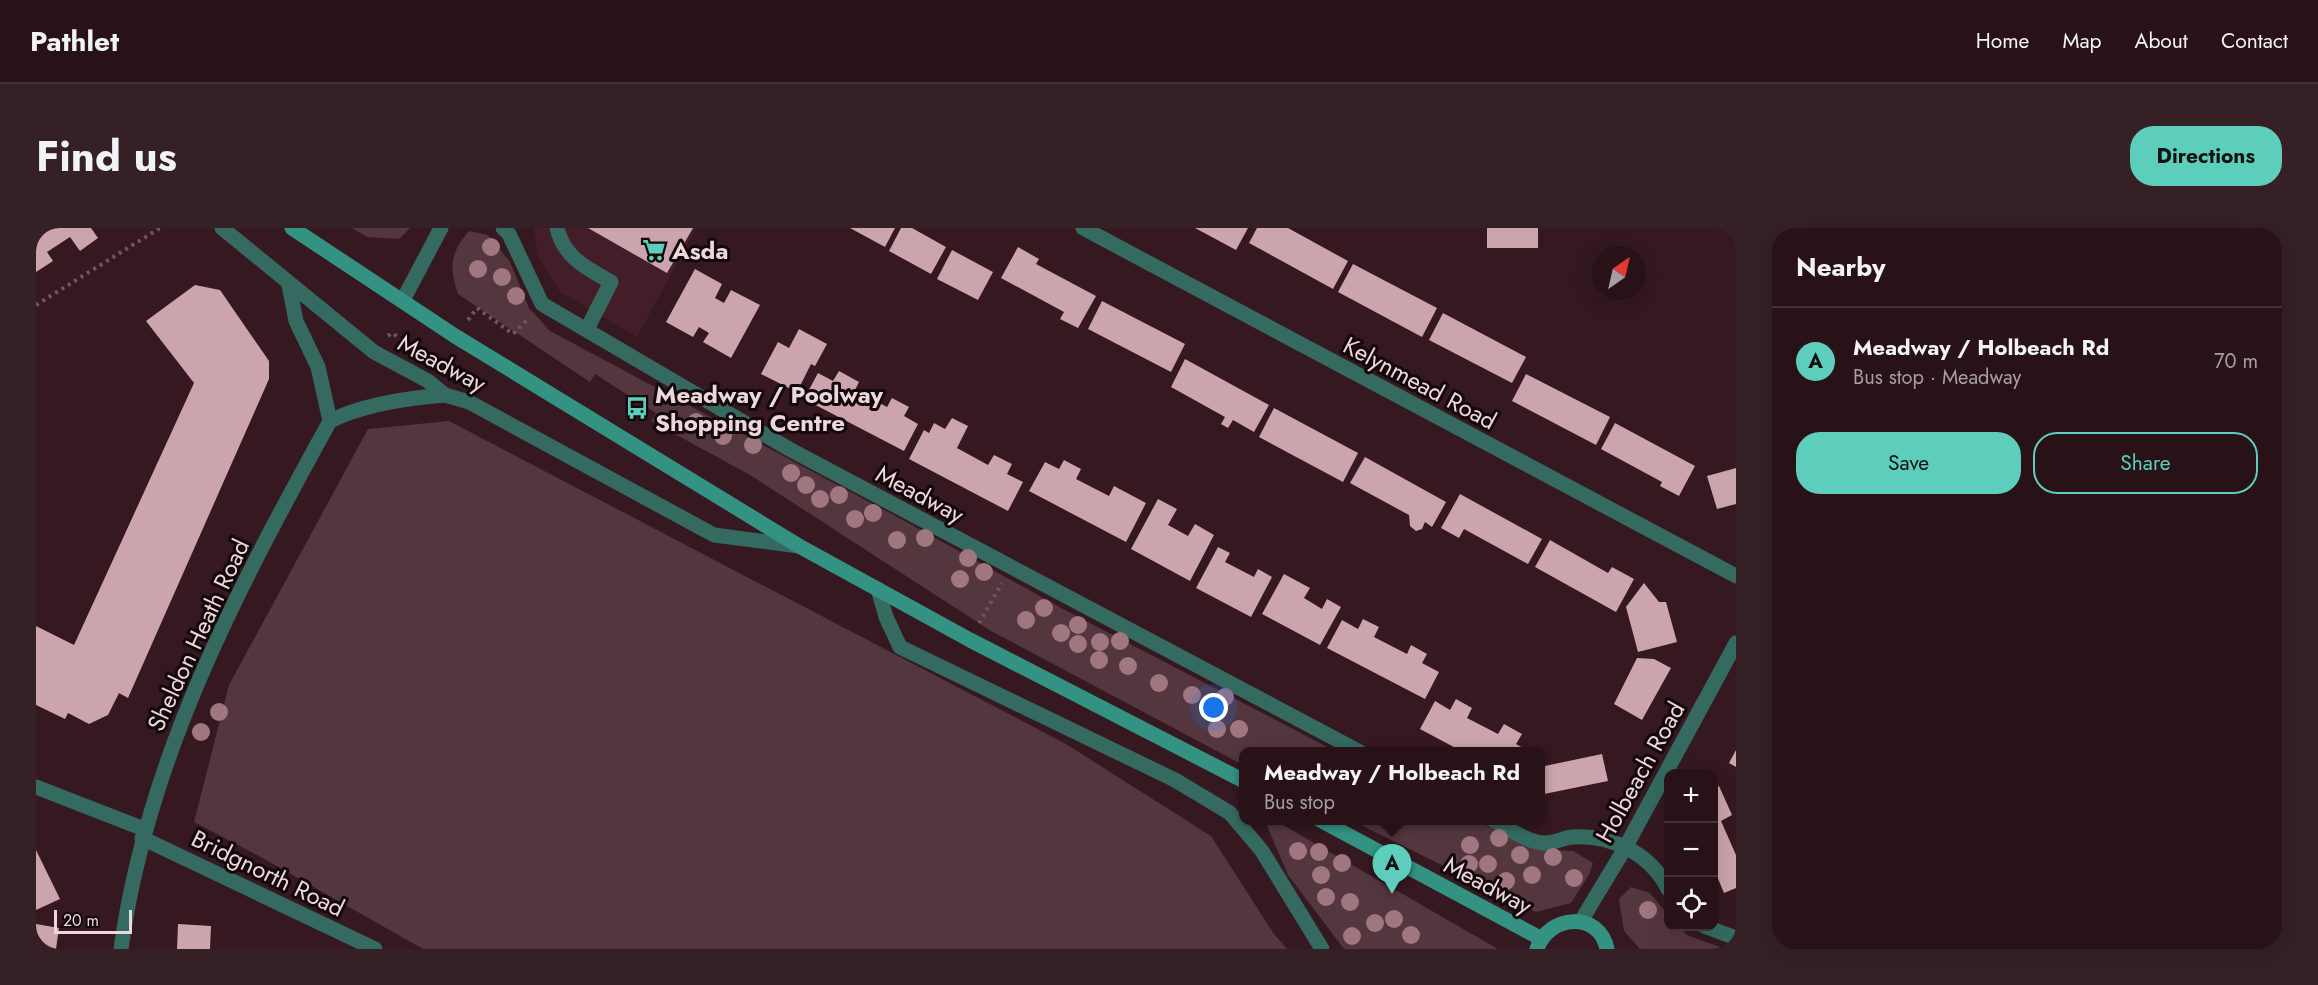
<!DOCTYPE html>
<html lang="en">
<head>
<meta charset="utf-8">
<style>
	body { margin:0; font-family:Jost,sans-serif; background:#342025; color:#f1f3f6 }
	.controls { position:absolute; right:18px; bottom:18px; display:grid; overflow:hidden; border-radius:12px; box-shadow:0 6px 24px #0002 }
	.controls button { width:54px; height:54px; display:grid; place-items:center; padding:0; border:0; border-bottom:2px solid #443237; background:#281218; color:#f1f3f6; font:30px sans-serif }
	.compass { position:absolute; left:1556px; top:18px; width:54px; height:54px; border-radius:50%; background:#281218; box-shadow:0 6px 24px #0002; rotate:34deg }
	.scale { position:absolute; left:18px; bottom:15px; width:78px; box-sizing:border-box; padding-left:6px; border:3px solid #ecd7dc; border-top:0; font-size:16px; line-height:21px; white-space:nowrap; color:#ecd7dc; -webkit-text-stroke:4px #14080b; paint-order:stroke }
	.you { position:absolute; left:1178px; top:480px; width:21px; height:21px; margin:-15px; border:4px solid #fff; border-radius:50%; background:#1a73e8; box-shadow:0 0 0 9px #1a73e833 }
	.badge { display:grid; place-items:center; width:39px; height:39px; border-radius:50%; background:#5ccebb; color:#111; font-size:20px; font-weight:700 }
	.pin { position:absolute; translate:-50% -50px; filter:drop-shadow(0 2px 3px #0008) }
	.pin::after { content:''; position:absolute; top:32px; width:21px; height:18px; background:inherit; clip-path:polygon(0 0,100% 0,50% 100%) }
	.popup { position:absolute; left:1203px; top:519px; width:306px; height:78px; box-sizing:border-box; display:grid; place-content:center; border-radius:12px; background:#281218; filter:drop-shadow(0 2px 4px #0005); font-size:20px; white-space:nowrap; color:#a59ea2 }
	.popup b { font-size:22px; color:#f1f3f6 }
	.popup::after { content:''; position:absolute; left:50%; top:100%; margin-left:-12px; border:12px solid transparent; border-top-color:#281218 }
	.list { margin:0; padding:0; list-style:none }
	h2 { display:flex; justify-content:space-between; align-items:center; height:78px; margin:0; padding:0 24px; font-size:26px }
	h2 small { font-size:20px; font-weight:400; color:#a59ea2 }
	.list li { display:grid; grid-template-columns:39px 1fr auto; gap:18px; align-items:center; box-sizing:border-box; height:108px; padding:0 24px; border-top:2px solid #443237 }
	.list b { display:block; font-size:22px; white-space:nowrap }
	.list p { margin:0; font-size:20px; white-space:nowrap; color:#a59ea2 }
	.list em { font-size:20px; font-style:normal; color:#a59ea2 }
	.actions { display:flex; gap:12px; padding:18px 24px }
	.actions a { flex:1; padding:14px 0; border:2px solid #5ccebb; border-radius:24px; text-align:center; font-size:21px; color:#5ccebb }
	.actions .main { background:#5ccebb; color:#111 }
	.icon { flex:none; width:33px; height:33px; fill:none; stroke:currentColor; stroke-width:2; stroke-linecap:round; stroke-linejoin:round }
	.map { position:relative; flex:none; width:1700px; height:721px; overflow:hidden; border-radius:24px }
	header { display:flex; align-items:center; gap:36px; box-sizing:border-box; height:84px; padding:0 30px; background:#281218; border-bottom:2px solid #443237 }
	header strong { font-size:28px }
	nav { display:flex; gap:33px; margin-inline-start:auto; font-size:21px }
	.intro { display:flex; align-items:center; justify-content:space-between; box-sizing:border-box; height:144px; padding:0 36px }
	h1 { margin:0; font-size:42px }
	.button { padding:15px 27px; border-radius:24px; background:#5ccebb; color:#111; font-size:21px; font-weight:700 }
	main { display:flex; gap:36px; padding:0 36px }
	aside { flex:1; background:#281218; border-radius:24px; box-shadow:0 6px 24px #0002 }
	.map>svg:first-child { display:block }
	.built { fill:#431e29 }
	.green { fill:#54363e }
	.building { fill:#cba4ad }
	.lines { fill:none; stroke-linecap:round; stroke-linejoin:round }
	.path { stroke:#70565d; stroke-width:4; stroke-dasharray:3 4.5; stroke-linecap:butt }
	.lane { stroke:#346a60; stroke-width:15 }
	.street { stroke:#346a60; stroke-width:15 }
	.secondary { stroke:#349283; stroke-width:15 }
	.tree { fill:#a07680 }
	.labels { text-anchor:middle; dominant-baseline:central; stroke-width:6; stroke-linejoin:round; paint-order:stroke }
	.poi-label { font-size:24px; font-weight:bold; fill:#ecd7dc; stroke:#14080b; text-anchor:start }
	.street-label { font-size:24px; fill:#ecd7dc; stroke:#14080b }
</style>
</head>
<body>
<header>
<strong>Pathlet</strong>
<nav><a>Home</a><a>Map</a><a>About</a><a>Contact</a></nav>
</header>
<div class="intro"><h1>Find us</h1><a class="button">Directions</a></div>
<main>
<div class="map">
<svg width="1700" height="721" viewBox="0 0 1700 721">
	<rect width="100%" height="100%" fill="#351820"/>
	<!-- built -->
	<path class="built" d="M498 0H660L601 109 524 64 502 28Z"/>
	<!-- green -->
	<g class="green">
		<path d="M316 0H374L363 11 331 9Z"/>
		<path d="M433 3 452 7 474 34 493 80 514 103 867 292 1027 381 1299 523 1208 524 1207 537 955 403 714 247 615 193 620 185 559 146 554 154 422 66C413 39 414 25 433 3Z"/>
		<path d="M413 193 1030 516 1175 608 1238 706 1251 721H387L223 628 158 594 193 457 332 201Z"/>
		<path d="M1229 593H1240L1462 721H1308L1252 647Z"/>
		<path d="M1317 593H1441L1500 621 1537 623 1557 635 1553 647 1535 675 1500 684Z"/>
		<path d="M1595 659 1614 665 1632 687V698L1643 699 1651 707 1689 721H1604L1588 703 1583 671Z"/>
	</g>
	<!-- building -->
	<g class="building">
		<path d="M0 0H55L62 10 44 23 34 9 11 24 17 33 0 44Z"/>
		<path d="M552 0H657L631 45Z"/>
		<path d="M814 0H859L849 19Z"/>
		<path d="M865 0H876L910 19 895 46 853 23Z"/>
		<path d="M1159 0H1212L1200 22Z"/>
		<path d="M1221 0H1252L1312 33 1297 61 1213 15Z"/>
		<rect x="1451" y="0" width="51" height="20"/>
		<path d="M982 19 1003 31 1000 36 1060 68 1042 100 1024 91 1028 84 965 50Z"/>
		<path d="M916 22 957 44 942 72 901 51Z"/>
		<path d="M1317 36 1401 80 1386 109 1302 64Z"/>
		<path d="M659 41 686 56 679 70 688 75 695 62 724 77 695 130 667 114 673 105 663 99 657 109 630 94Z"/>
		<path d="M159 57 184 62 233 133V151L92 470 83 465 72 487 53 496 32 485 29 491 0 477V398L38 417 158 155 110 93Z"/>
		<path d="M1066 73 1149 116 1135 144 1052 101Z"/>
		<path d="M1407 85 1490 129 1476 155 1393 112Z"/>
		<path d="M763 101 791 116 779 138 775 136 761 164 725 146 742 114 753 120Z"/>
		<path d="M1149 131 1233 177 1218 204 1197 192 1192 200 1185 196 1189 189 1135 159Z"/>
		<path d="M803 143 823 154 819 162 851 179 856 170 873 179 868 188 882 196 868 223 768 171 782 145 797 153Z"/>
		<path d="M1490 146 1574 189 1560 217 1476 173Z"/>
		<path d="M1238 180 1322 225 1307 254 1223 209Z"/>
		<path d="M916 190 932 198 921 220 952 237 958 227 976 236 971 246 987 254 972 283 873 231 888 202 893 205 898 195 909 201Z"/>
		<path d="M1579 195 1659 238 1643 268 1624 258 1626 254 1565 221Z"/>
		<path d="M1329 229 1410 274 1396 299 1389 294 1386 301 1380 303 1374 298 1373 287 1314 255Z"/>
		<path d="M1028 232 1045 241 1040 251 1073 268 1078 258 1110 275 1090 314 993 263 1009 234 1023 241Z"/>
		<path d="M1700 240V276L1681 281 1671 248Z"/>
		<path d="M1424 266 1506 311 1492 336 1428 301 1423 310 1405 300Z"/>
		<path d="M1122 271 1141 281 1132 297 1152 308 1159 296 1178 307 1154 353 1095 321Z"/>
		<path d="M1514 312 1572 345 1576 339 1598 351 1580 384 1499 339Z"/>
		<path d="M1182 319 1194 325 1189 334 1218 349 1222 341 1236 349 1215 389 1160 360Z"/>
		<path d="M1248 346 1274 360 1268 370 1286 381 1291 371 1305 379 1284 417 1226 386Z"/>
		<path d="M1608 355 1623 374H1630L1641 414 1602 424 1590 379Z"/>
		<path d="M1327 391 1343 399 1338 409 1371 426 1375 417 1391 426 1386 435 1403 444 1389 471 1291 420 1306 392 1322 401Z"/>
		<path d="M1601 430 1618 431 1635 440 1606 492 1578 476Z"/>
		<path d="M1420 471 1436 480 1431 490 1462 506 1468 496 1486 506 1480 516 1494 524H1427L1384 501 1399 473 1414 482Z"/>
		<path d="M1700 522V539L1693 535Z"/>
		<path d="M1566 526 1572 553 1508 566 1504 539Z"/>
		<path d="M1683 558 1696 587 1685 593 1700 627V660L1688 665 1678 641V560Z"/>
		<path d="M0 622 24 671 0 682Z"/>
		<path d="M0 696 23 700 20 721H0Z"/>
		<path d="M142 696 175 698 174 721H141Z"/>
	</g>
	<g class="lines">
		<!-- path -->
		<g class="path">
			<path d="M0 77 124 0"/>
			<path d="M432 92 441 80 477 106 493 90"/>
			<path d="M352 108 356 105 378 120"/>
			<path d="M943 395 966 355"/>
		</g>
		<!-- lane -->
		<path class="lane" d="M521 0C528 30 551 40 575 54L551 101"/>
		<!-- street -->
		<g class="street">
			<path d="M186 0 338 124 392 153 409 167 433 174 678 307 763 318"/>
			<path d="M467 0 473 6 506 76 755 222 1324 524"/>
			<path d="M1047 0 1700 348"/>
			<path d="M253 57 260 93 282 139 294 193"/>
			<path d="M367 72 405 0"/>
			<path d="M294 193C328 176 371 170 409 167"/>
			<path d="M842 361 850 389 864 419 1139 552 1194 585 1226 623 1286 721"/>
			<path d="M0 559 108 601"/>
			<path d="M1457 592C1472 600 1491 614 1508 615 1517 616 1527 610 1536 609 1575 606 1615 626 1632 661"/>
			<path d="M106 610 339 721"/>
			<path d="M1545 693 1589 620 1700 415"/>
			<path d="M1668 698 1700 710"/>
			<path d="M85 721C111 530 202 360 294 193"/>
		</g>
		<!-- secondary -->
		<g class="secondary">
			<path d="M256 0 419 108 763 318 934 412 1208 553"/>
			<path d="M1284 592 1504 710"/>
			<path d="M1501 721C1512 687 1563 682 1571 721"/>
		</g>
	</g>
	<!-- trees -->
	<g class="tree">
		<circle cx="455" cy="19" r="9"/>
		<circle cx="442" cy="41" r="9"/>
		<circle cx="466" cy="49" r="9"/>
		<circle cx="480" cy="68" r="9"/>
		<circle cx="660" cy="194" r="9"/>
		<circle cx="687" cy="208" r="9"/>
		<circle cx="717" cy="217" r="9"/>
		<circle cx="755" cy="245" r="9"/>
		<circle cx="770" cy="257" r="9"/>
		<circle cx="803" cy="267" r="9"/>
		<circle cx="784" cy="271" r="9"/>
		<circle cx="837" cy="285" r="9"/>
		<circle cx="819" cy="291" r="9"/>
		<circle cx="889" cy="310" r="9"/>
		<circle cx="861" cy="312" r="9"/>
		<circle cx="932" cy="330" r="9"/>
		<circle cx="948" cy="344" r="9"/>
		<circle cx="924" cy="351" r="9"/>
		<circle cx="1008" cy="380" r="9"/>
		<circle cx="990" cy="392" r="9"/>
		<circle cx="1042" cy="397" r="9"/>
		<circle cx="1025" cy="405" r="9"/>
		<circle cx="1084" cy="413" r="9"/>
		<circle cx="1064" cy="414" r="9"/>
		<circle cx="1042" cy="416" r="9"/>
		<circle cx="1063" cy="432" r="9"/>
		<circle cx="1092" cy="438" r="9"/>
		<circle cx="1123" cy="455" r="9"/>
		<circle cx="1156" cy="467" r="9"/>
		<circle cx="1189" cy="469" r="9"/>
		<circle cx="183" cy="484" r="9"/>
		<circle cx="1181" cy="501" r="9"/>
		<circle cx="1203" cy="501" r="9"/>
		<circle cx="165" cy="504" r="9"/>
		<circle cx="1463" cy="610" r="9"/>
		<circle cx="1434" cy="617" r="9"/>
		<circle cx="1262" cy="623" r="9"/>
		<circle cx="1283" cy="624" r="9"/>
		<circle cx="1484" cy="627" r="9"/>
		<circle cx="1517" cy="629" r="9"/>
		<circle cx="1306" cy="635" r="9"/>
		<circle cx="1433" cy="636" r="9"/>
		<circle cx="1452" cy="636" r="9"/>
		<circle cx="1285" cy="647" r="9"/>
		<circle cx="1496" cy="647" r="9"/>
		<circle cx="1538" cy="650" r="9"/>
		<circle cx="1470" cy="653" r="9"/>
		<circle cx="1290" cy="669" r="9"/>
		<circle cx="1314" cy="674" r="9"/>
		<circle cx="1612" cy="682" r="9"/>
		<circle cx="1358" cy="691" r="9"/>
		<circle cx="1339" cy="695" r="9"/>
		<circle cx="1375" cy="707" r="9"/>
		<circle cx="1316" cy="708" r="9"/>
	</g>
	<!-- icons -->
	<defs>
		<g id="supermarket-bare" transform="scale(1.8)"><path d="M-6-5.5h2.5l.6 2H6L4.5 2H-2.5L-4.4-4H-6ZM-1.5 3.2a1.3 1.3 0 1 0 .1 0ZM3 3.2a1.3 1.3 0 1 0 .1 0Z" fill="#5ccebb" stroke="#14080b" stroke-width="2.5" paint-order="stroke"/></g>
		<g id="bus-bare" transform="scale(1.8)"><path d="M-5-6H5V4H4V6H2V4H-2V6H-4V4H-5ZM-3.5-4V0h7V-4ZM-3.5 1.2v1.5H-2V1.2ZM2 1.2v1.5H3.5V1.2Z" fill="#5ccebb" stroke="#14080b" stroke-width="2.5" paint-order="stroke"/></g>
	</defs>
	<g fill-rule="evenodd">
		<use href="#supermarket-bare" x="618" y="22"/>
		<use href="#bus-bare" x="601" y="180"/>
	</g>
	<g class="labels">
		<!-- poi labels -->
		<g class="poi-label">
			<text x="636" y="22">Asda</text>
			<text x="619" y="166">Meadway / Poolway<tspan x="619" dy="28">Shopping Centre</tspan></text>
		</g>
		<!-- street labels -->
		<g class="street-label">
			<text transform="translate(406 135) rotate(28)">Meadway</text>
			<text transform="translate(1384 155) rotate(28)">Kelynmead Road</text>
			<text transform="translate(884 266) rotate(28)">Meadway</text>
			<text transform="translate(162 407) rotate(-65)">Sheldon Heath Road</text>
			<text transform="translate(1604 544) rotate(-61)">Holbeach Road</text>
			<text transform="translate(232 645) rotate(26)">Bridgnorth Road</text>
			<text transform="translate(1452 657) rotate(28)">Meadway</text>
		</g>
	</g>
</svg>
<div class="controls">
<button>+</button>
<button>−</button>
<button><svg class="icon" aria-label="locate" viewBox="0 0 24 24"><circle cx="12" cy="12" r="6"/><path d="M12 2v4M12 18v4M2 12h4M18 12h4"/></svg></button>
</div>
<svg class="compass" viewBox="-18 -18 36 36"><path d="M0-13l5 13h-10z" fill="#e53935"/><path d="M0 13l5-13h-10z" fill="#a59ea2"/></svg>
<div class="scale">20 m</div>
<div class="you"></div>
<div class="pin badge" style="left:1356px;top:666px">A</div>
<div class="popup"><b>Meadway / Holbeach Rd</b>Bus stop</div>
</div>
<aside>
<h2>Nearby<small></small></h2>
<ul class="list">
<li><span class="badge">A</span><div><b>Meadway / Holbeach Rd</b><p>Bus stop · Meadway</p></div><em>70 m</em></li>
</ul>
<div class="actions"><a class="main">Save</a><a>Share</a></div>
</aside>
</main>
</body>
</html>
